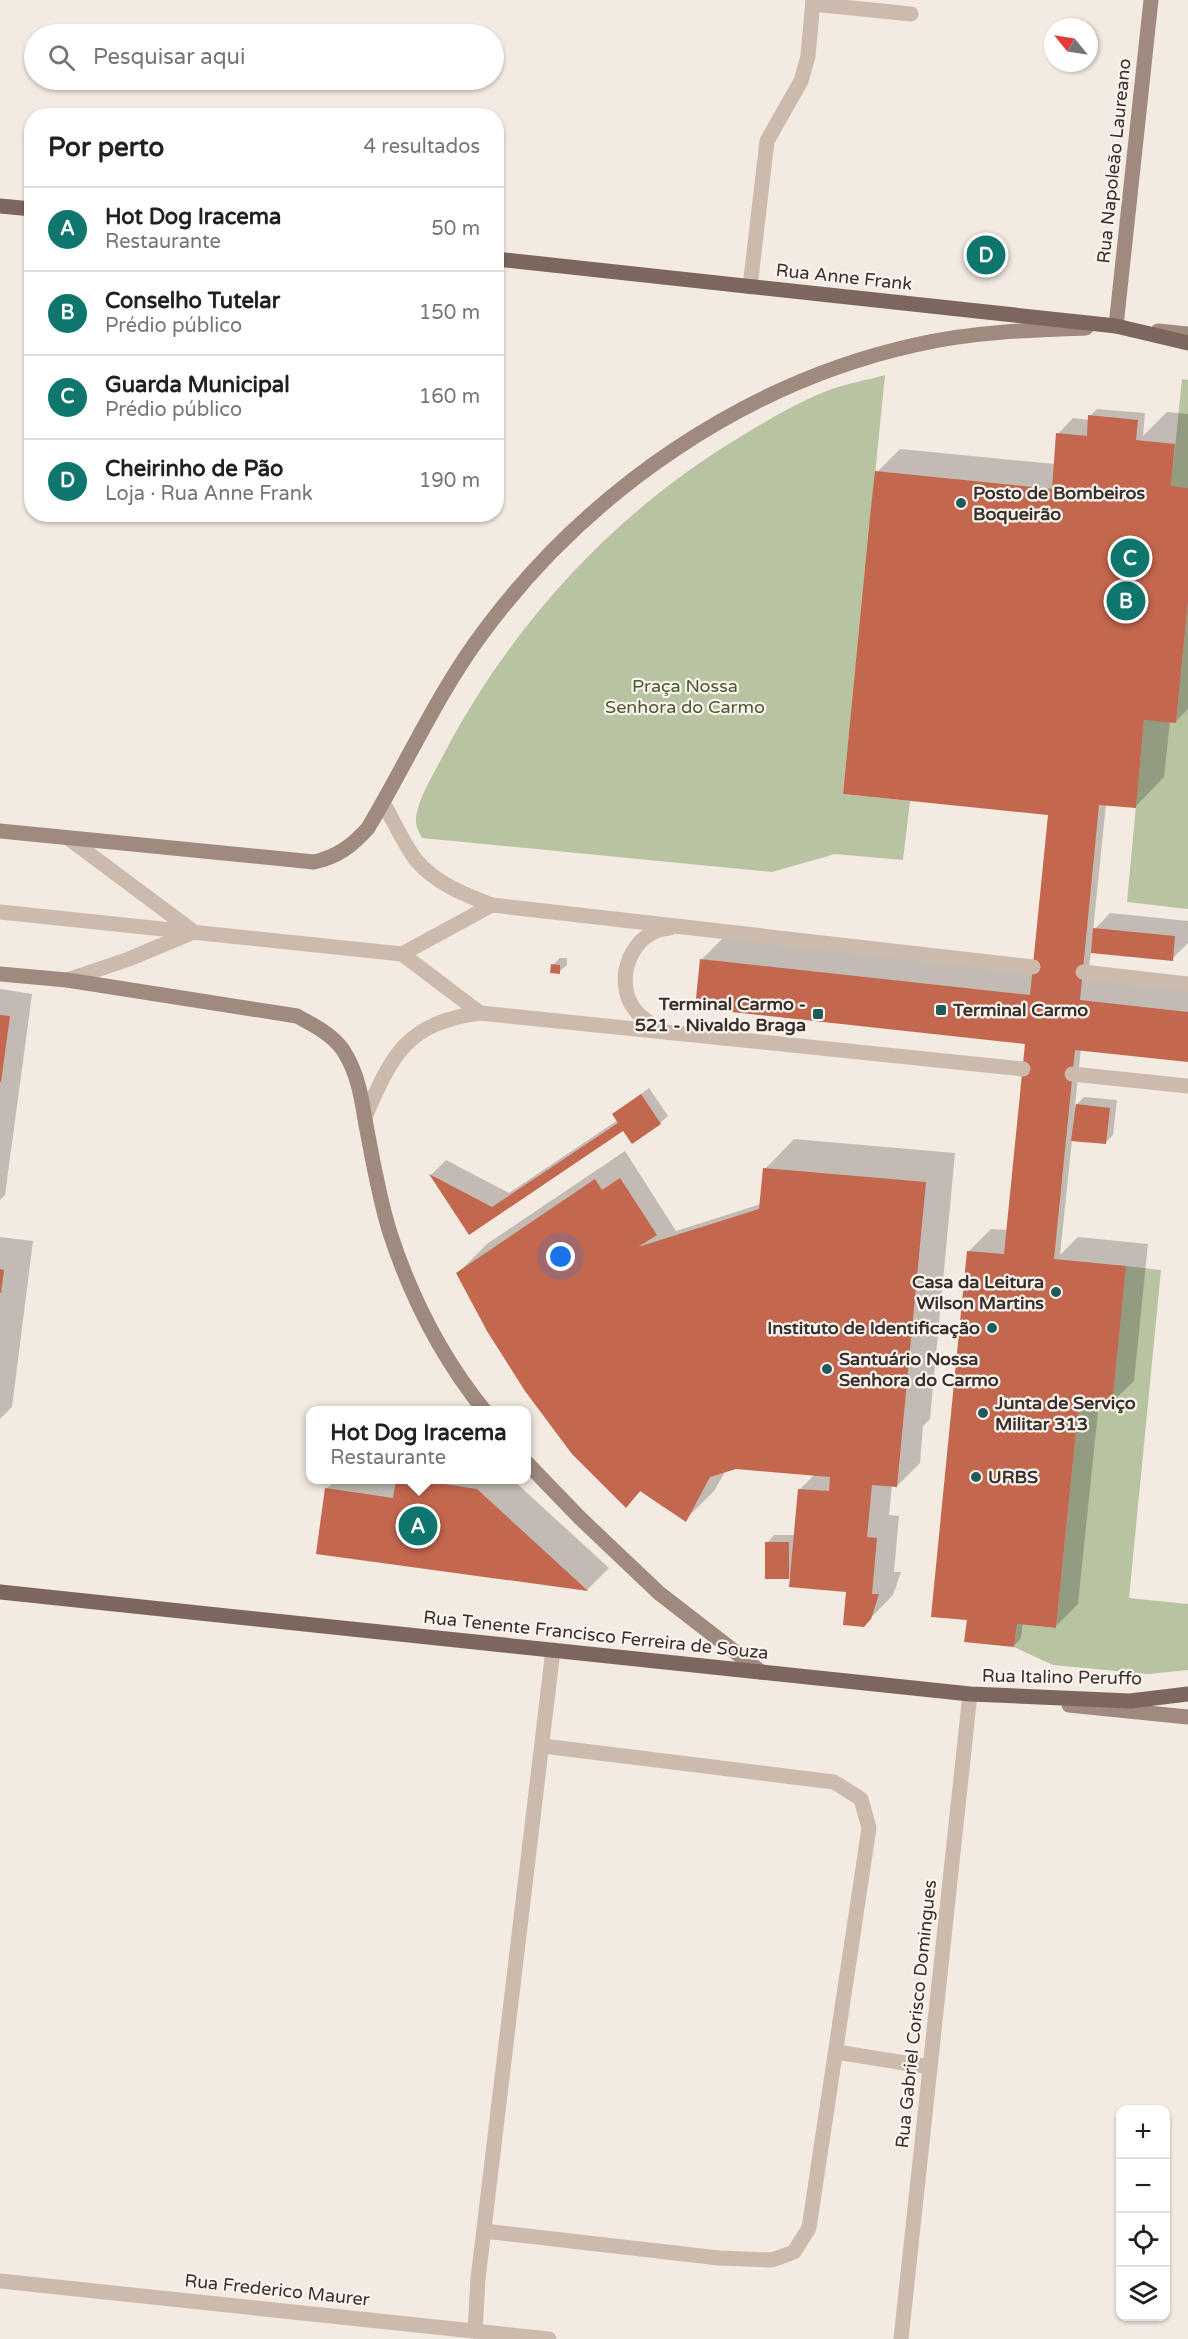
<!DOCTYPE html>
<html lang="pt">
<head>
<meta charset="utf-8">
<style>
	body { margin:0; font-family:"Varela Round",sans-serif; background:#f6f6f6; color:#202124 }
	.controls { position:absolute; right:18px; bottom:18px; display:grid; overflow:hidden; border-radius:12px; box-shadow:0 2px 4px #0004 }
	.controls button { width:54px; height:54px; display:grid; place-items:center; padding:0; border:0; border-bottom:2px solid #e0e0e0; background:#fff; color:#202124; font:30px sans-serif }
	.compass { position:absolute; left:1044px; top:18px; width:54px; height:54px; border-radius:50%; background:#fff; box-shadow:0 2px 4px #0004; rotate:300deg }
	.you { position:absolute; left:561px; top:1257px; width:21px; height:21px; margin:-15px; border:4px solid #fff; border-radius:50%; background:#1a73e8; box-shadow:0 0 0 9px #1a73e833 }
	.badge { display:grid; place-items:center; width:39px; height:39px; border-radius:50%; background:#0f766e; color:#fff; font-size:20px; font-weight:700 }
	.pin { position:absolute; translate:-50% -50%; border:3px solid #fff; box-shadow:0 2px 6px #0006 }
	.popup { position:absolute; left:306px; top:1406px; width:225px; height:78px; box-sizing:border-box; display:grid; place-content:center; border-radius:12px; background:#fff; filter:drop-shadow(0 2px 4px #0005); font-size:20px; white-space:nowrap; color:#757577 }
	.popup b { font-size:22px; color:#202124 }
	.popup::after { content:''; position:absolute; left:50%; top:100%; margin-left:-12px; border:12px solid transparent; border-top-color:#fff }
	.list { margin:0; padding:0; list-style:none }
	h2 { display:flex; justify-content:space-between; align-items:center; height:78px; margin:0; padding:0 24px; font-size:26px }
	h2 small { font-size:20px; font-weight:400; color:#757577 }
	.list li { display:grid; grid-template-columns:39px 1fr auto; gap:18px; align-items:center; box-sizing:border-box; height:84px; padding:0 24px; border-top:2px solid #e0e0e0 }
	.list b { display:block; font-size:22px; white-space:nowrap }
	.list p { margin:0; font-size:20px; white-space:nowrap; color:#757577 }
	.list em { font-size:20px; font-style:normal; color:#757577 }
	.icon { flex:none; width:33px; height:33px; fill:none; stroke:currentColor; stroke-width:2; stroke-linecap:round; stroke-linejoin:round }
	.map { position:relative; flex:none; width:1188px; height:2339px; overflow:hidden }
	.search { position:absolute; background:#fff; box-shadow:0 2px 4px #0004; left:24px; top:24px; width:480px; height:66px; display:flex; align-items:center; gap:15px; box-sizing:border-box; padding:0 21px; border-radius:33px; color:#757577; font-size:22px }
	.panel { position:absolute; background:#fff; box-shadow:0 2px 4px #0004; left:24px; top:108px; width:480px; height:414px; border-radius:24px }
	.map>svg:first-child { display:block }
	.green { fill:#b8c3a1 }
	.shadow { fill:#0003 }
	.building { fill:#c4674f }
	.lines { fill:none; stroke-linecap:round; stroke-linejoin:round }
	.lane { stroke:#ccbaad; stroke-width:15 }
	.street { stroke:#ccbaad; stroke-width:15 }
	.secondary { stroke:#a0897e; stroke-width:15 }
	.primary { stroke:#7c665d; stroke-width:15 }
	.poi-dot { fill:#215a5c; stroke:#faf4ee; stroke-width:2 }
	.labels { text-anchor:middle; dominant-baseline:central; stroke-width:4.5; stroke-linejoin:round; paint-order:stroke }
	.street-label { font-size:18px; fill:#3a2f2b; stroke:#faf4ee }
	.poi-label { font-size:18px; font-weight:bold; fill:#3a2f2b; stroke:#faf4ee; text-anchor:start }
	.park-label { font-size:18px; fill:#4b582f; stroke:#faf4ee }
</style>
</head>
<body>
<div class="map">
<svg width="1188" height="2339" viewBox="0 0 1188 2339">
	<rect width="100%" height="100%" fill="#f3eae1"/>
	<!-- green -->
	<g class="green">
		<path d="M885 375 843 794 910 801 903 860 835 854 772 872 422 838C419 832 416 827 416 821 416 801 437 768 446 750 514 622 615 512 740 437 769 419 800 401 832 389 849 383 868 380 885 375Z"/>
		<path d="M1182 379 1188 380V488L1171 487Z"/>
		<path d="M1188 602V909L1127 902 1144 720 1176 722Z"/>
		<path d="M1126 1266 1161 1270 1129 1598 1188 1604V1670L1148 1674 1053 1665 1014 1647 1017 1624 1056 1628 1079 1403Z"/>
	</g>
	<!-- shadow -->
	<g class="shadow">
		<path d="M1097 409 1145 413 1143 436 1167 412 1188 414V709L1176 721H1170L1164 777 1135 807 1106 804 1093 931 1110 913 1188 921V943L1172 959 1091 951 1089 969 1188 980V1060L1081 1048 1075 1106 1084 1097 1117 1100 1113 1135 1105 1143 1072 1140 1060 1255 1078 1237 1148 1244 1134 1381 1111 1403 1099 1402 1078 1604 1056 1626 1023 1623 1021 1638 1014 1646 968 1618V1252L991 1229 1008 1230 1029 1043 702 959 731 930 1035 963 1050 811 877 472 900 449 1055 464 1058 434 1073 418 1090 420V416Z"/>
		<path d="M560 958H567V965L559 972 553 965Z"/>
		<path d="M0 989 32 994 5 1195 0 1200Z"/>
		<path d="M649 1088 668 1116 660 1123 623 1128 469 1233 431 1175 446 1160 509 1193 618 1120 614 1114Z"/>
		<path d="M794 1139 955 1153 930 1419 923 1426 920 1463 897 1486 892 1485 889 1515 899 1516 894 1572H901L893 1595 864 1625 847 1590 792 1574 789 1578 767 1543 774 1535H796L800 1489 815 1474 736 1467 726 1470 714 1491 685 1520 642 1490 626 1506 458 1273 487 1244 625 1151 676 1231 761 1204 765 1169Z"/>
		<path d="M0 1237 33 1241 12 1407 0 1419Z"/>
		<path d="M336 1480H513L609 1568 587 1590 317 1553 326 1489Z"/>
	</g>
	<!-- building -->
	<g class="building">
		<path d="M1088 415 1138 420 1136 440 1175 444 1171 486 1188 488V602L1176 723 1144 720 1136 808 1099 805 1080 1000 1188 1012V1062L1075 1050 1054 1259 1126 1266 1112 1405 1079 1403 1056 1628 1017 1624 1014 1647 964 1642 967 1620 931 1617 967 1251 1004 1254 1025 1044 695 1008 700 959 1030 995 1048 815 843 794 870 517 875 471 1052 489 1056 433 1087 436Z"/>
		<path d="M1093 928 1175 936 1173 961 1091 953Z"/>
		<path d="M551 964 560 965V974L550 973Z"/>
		<path d="M0 1015 10 1016 1 1082H0Z"/>
		<path d="M641 1094 661 1124 632 1144 623 1131 469 1235 429 1174 492 1207 618 1123 612 1114Z"/>
		<path d="M1076 1104 1110 1108 1106 1144 1071 1141Z"/>
		<path d="M763 1168 926 1182 897 1487 872 1485 867 1537 877 1538 872 1594H879L871 1619 864 1627 843 1625 846 1592 789 1587 798 1489 829 1491 830 1477 736 1469 710 1477 686 1522 640 1491 626 1508 572 1454 525 1391 487 1331 456 1273 595 1179 602 1190 620 1178 657 1235 638 1247 759 1209Z"/>
		<path d="M0 1269 4 1270 1 1293H0Z"/>
		<path d="M396 1480H415L477 1489 588 1591 316 1554 325 1488 393 1498Z"/>
		<rect x="765" y="1542" width="24" height="37"/>
	</g>
	<g class="lines">
		<!-- lane -->
		<g class="lane">
			<path d="M813 4 911 14"/>
			<path d="M750 287 767 141 801 81 808 56 813 0"/>
			<path d="M383 803C394 821 403 843 416 860 435 883 465 895 492 905L1033 967"/>
			<path d="M68 838 194 932"/>
			<path d="M0 912 402 954"/>
			<path d="M402 954 492 905"/>
			<path d="M402 954 480 1013"/>
			<path d="M1083 972 1188 984"/>
			<path d="M67 980 129 959 191 933"/>
			<path d="M661 1030C651 1024 642 1019 635 1010 612 980 632 930 670 928"/>
			<path d="M1072 1074 1188 1086"/>
			<path d="M365 1117C392 1055 406 1023 480 1013L1023 1069"/>
			<path d="M836 2052 930 2067"/>
			<path d="M484 2231 719 2258 772 2260 794 2252 809 2228 869 1828 861 1799 834 1782 543 1746"/>
			<path d="M475 2331 478 2279 553 1650"/>
		</g>
		<!-- street -->
		<g class="street">
			<path d="M0 2281 549 2339"/>
			<path d="M901 2339 970 1694"/>
		</g>
		<!-- secondary -->
		<g class="secondary">
			<path d="M1116 326 1151 0"/>
			<path d="M1158 331 1188 334"/>
			<path d="M0 831 314 862C337 857 352 846 368 828 407 763 438 692 484 631 588 491 744 383 915 345 971 332 1029 330 1086 328"/>
			<path d="M0 974 67 980 297 1016C315 1026 336 1036 346 1055 359 1077 362 1102 366 1125 373 1161 379 1198 390 1233 411 1297 442 1358 484 1410"/>
			<path d="M526 1462 580 1518 659 1593 761 1672"/>
			<path d="M1069 1705 1188 1717"/>
		</g>
		<!-- primary -->
		<g class="primary">
			<path d="M0 206 32 209"/>
			<path d="M496 259 1116 326 1188 343"/>
			<path d="M0 1592 970 1694 1130 1701 1188 1694"/>
		</g>
	</g>
	<!-- markers -->
	<g class="poi-dot">
		<circle cx="961" cy="503" r="6"/>
		<rect x="935" y="1004" width="12" height="12" rx="3"/>
		<rect x="812" y="1008" width="12" height="12" rx="3"/>
		<circle cx="1056" cy="1292" r="6"/>
		<circle cx="992" cy="1328" r="6"/>
		<circle cx="827" cy="1369" r="6"/>
		<circle cx="983" cy="1413" r="6"/>
		<circle cx="976" cy="1477" r="6"/>
	</g>
	<g class="labels">
		<!-- street labels -->
		<g class="street-label">
			<text transform="translate(1114 161) rotate(-84)">Rua Napoleão Laureano</text>
			<text transform="translate(844 277) rotate(6)">Rua Anne Frank</text>
			<text transform="translate(596 1635) rotate(6)">Rua Tenente Francisco Ferreira de Souza</text>
			<text transform="translate(1062 1677) rotate(1)">Rua Italino Peruffo</text>
			<text transform="translate(916 2014) rotate(-84)">Rua Gabriel Corisco Domingues</text>
			<text transform="translate(277 2290) rotate(6)">Rua Frederico Maurer</text>
		</g>
		<!-- poi labels -->
		<g class="poi-label">
			<text x="973" y="493">Posto de Bombeiros<tspan x="973" dy="21">Boqueirão</tspan></text>
			<text x="806" y="1004" text-anchor="end">Terminal Carmo -<tspan x="806" dy="21">521 - Nivaldo Braga</tspan></text>
			<text x="953" y="1010">Terminal Carmo</text>
			<text x="1044" y="1282" text-anchor="end">Casa da Leitura<tspan x="1044" dy="21">Wilson Martins</tspan></text>
			<text x="980" y="1328" text-anchor="end">Instituto de Identificação</text>
			<text x="839" y="1359">Santuário Nossa<tspan x="839" dy="21">Senhora do Carmo</tspan></text>
			<text x="995" y="1403">Junta de Serviço<tspan x="995" dy="21">Militar 313</tspan></text>
			<text x="988" y="1477">URBS</text>
		</g>
		<!-- park labels -->
		<g class="park-label">
			<text x="685" y="686">Praça Nossa<tspan x="685" dy="21">Senhora do Carmo</tspan></text>
		</g>
	</g>
</svg>
<div class="controls">
<button>+</button>
<button>−</button>
<button><svg class="icon" aria-label="locate" viewBox="0 0 24 24"><circle cx="12" cy="12" r="6"/><path d="M12 2v4M12 18v4M2 12h4M18 12h4"/></svg></button>
<button><svg class="icon" aria-label="layers" viewBox="0 0 24 24"><path d="M12 4l9 5-9 5-9-5zM3 14l9 5 9-5"/></svg></button>
</div>
<svg class="compass" viewBox="-18 -18 36 36"><path d="M0-13l5 13h-10z" fill="#e53935"/><path d="M0 13l5-13h-10z" fill="#757577"/></svg>
<div class="you"></div>
<div class="pin badge" style="left:418px;top:1526px">A</div>
<div class="popup"><b>Hot Dog Iracema</b>Restaurante</div>
<div class="pin badge" style="left:1126px;top:601px">B</div>
<div class="pin badge" style="left:1130px;top:558px">C</div>
<div class="pin badge" style="left:986px;top:255px">D</div>
<div class="search"><svg class="icon" aria-label="search" viewBox="0 0 24 24"><circle cx="10" cy="10" r="6"/><path d="M15 15l6 6"/></svg>Pesquisar aqui</div>
<section class="panel">
<h2>Por perto<small>4 resultados</small></h2>
<ul class="list">
<li><span class="badge">A</span><div><b>Hot Dog Iracema</b><p>Restaurante</p></div><em>50 m</em></li>
<li><span class="badge">B</span><div><b>Conselho Tutelar</b><p>Prédio público</p></div><em>150 m</em></li>
<li><span class="badge">C</span><div><b>Guarda Municipal</b><p>Prédio público</p></div><em>160 m</em></li>
<li><span class="badge">D</span><div><b>Cheirinho de Pão</b><p>Loja · Rua Anne Frank</p></div><em>190 m</em></li>
</ul>
</section>
</div>
</body>
</html>
